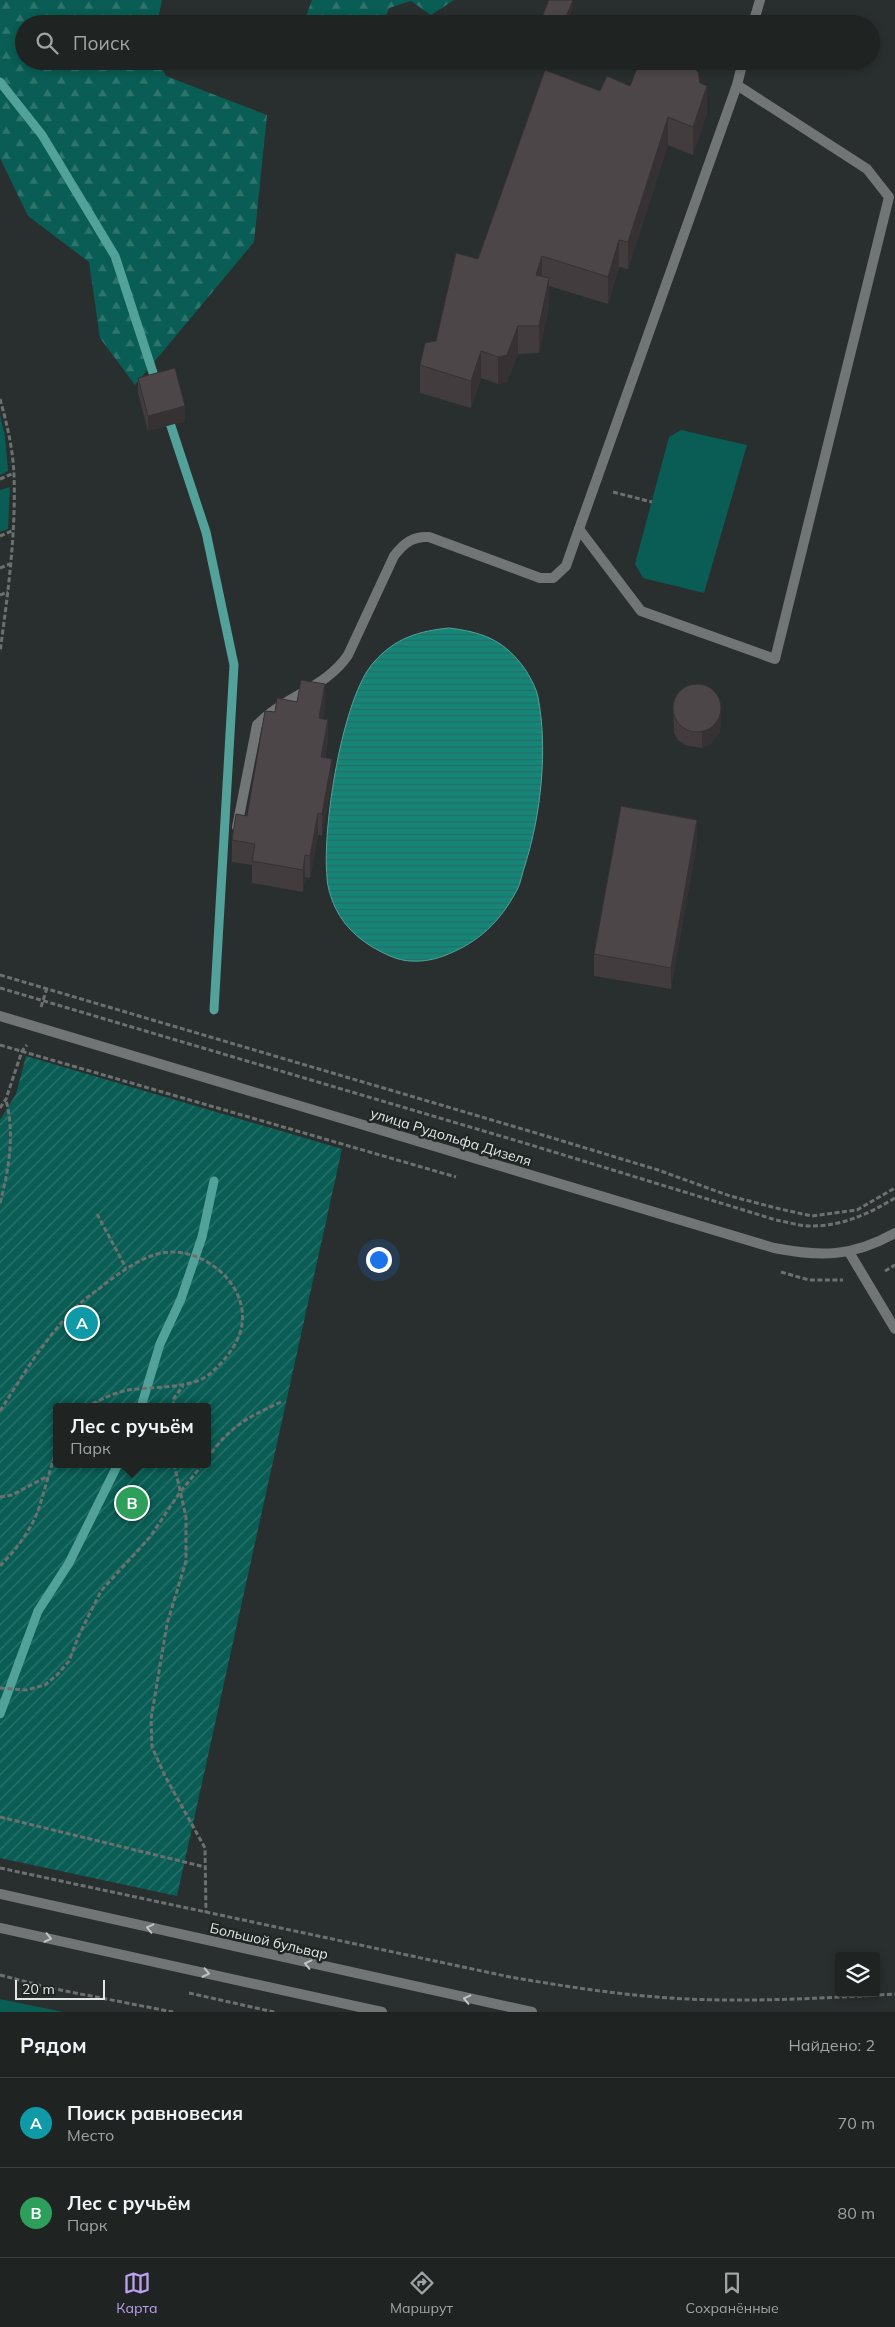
<!DOCTYPE html>
<html lang="ru">
<head>
<meta charset="utf-8">
<style>
	body { margin:0; font-family:Mulish,sans-serif; background:#2c2f2f; color:#f1f3f6 }
	.controls { position:absolute; right:15px; bottom:15px; display:grid; overflow:hidden; border-radius:5px; box-shadow:0 2px 8px #0003 }
	.controls button { width:45px; height:45px; display:grid; place-items:center; padding:0; border:0; border-bottom:1px solid #3c4040; background:#1f2322; color:#f1f3f6; font:25px sans-serif }
	.scale { position:absolute; left:15px; bottom:12px; width:90px; box-sizing:border-box; padding-left:5px; border:2px solid #e2e7e6; border-top:0; font-size:14px; line-height:18px; white-space:nowrap; color:#e2e7e6; -webkit-text-stroke:4px #1f2624; paint-order:stroke }
	.you { position:absolute; left:378px; top:1259px; width:18px; height:18px; margin:-12px; border:4px solid #fff; border-radius:50%; background:#1a73e8; box-shadow:0 0 0 8px #1a73e833 }
	.badge { display:grid; place-items:center; width:32px; height:32px; border-radius:50%; background:#bca0f2; color:#fff; font-size:16px; font-weight:700 }
	.pin { position:absolute; translate:-50% -50%; border:2px solid #fff; box-shadow:0 1px 5px #0006 }
	.popup { position:absolute; left:53px; top:1403px; width:158px; height:65px; box-sizing:border-box; display:grid; place-content:center; border-radius:5px; background:#1f2322; filter:drop-shadow(0 1px 4px #0005); font-size:16px; white-space:nowrap; color:#a1a4a5 }
	.popup b { font-size:19px; color:#f1f3f6 }
	.popup::after { content:''; position:absolute; left:50%; top:100%; margin-left:-10px; border:10px solid transparent; border-top-color:#1f2322 }
	.list { margin:0; padding:0; list-style:none }
	h2 { display:flex; justify-content:space-between; align-items:center; height:65px; margin:0; padding:0 20px; font-size:21px }
	h2 small { font-size:16px; font-weight:400; color:#a1a4a5 }
	.list li { display:grid; grid-template-columns:32px 1fr auto; gap:15px; align-items:center; box-sizing:border-box; height:90px; padding:0 20px; border-top:1px solid #3c4040 }
	.list b { display:block; font-size:19px; white-space:nowrap }
	.list p { margin:0; font-size:16px; white-space:nowrap; color:#a1a4a5 }
	.list em { font-size:16px; font-style:normal; color:#a1a4a5 }
	.icon { flex:none; width:28px; height:28px; fill:none; stroke:currentColor; stroke-width:2; stroke-linecap:round; stroke-linejoin:round }
	.map { position:relative; flex:none; width:895px; height:2012px; overflow:hidden }
	.search { position:absolute; background:#1f2322; box-shadow:0 2px 8px #0003; left:15px; right:15px; top:15px; height:55px; display:flex; align-items:center; gap:12px; box-sizing:border-box; padding:0 18px; border-radius:28px; color:#a1a4a5; font-size:19px }
	.sheet { height:245px; background:#1f2322 }
	nav { display:flex; justify-content:space-around; align-items:center; box-sizing:border-box; height:70px; border-top:1px solid #3c4040; background:#1f2322; font-size:14px; color:#a1a4a5 }
	nav a { display:grid; justify-items:center; gap:2px }
	nav .on { color:#bca0f2 }
	.map>svg:first-child { display:block }
	.grass { fill:#095d54 }
	.forest { fill:url(#forest-firs) }
	.garden { fill:url(#garden-furrows); fill-rule:evenodd }
	.water { fill:url(#water-rules); stroke:#52a299 }
	.lines { fill:none; stroke-linecap:round; stroke-linejoin:round }
	.stream { stroke:#52a299; stroke-width:9 }
	.path { stroke:#6c7170; stroke-width:3; stroke-dasharray:5 2.5; stroke-linecap:butt }
	.lane { stroke:#727575; stroke-width:10 }
	.street { stroke:#727575; stroke-width:10 }
	.wall { fill:#423c3e }
	.shaded-wall { fill:#363132 }
	.building { fill:#4d4648; stroke:#363132 }
	.oneway { stroke:#c0c5c4 }
	.labels { text-anchor:middle; dominant-baseline:central; stroke-width:5; stroke-linejoin:round; paint-order:stroke }
	.street-label { font-size:14px; fill:#e2e7e6; stroke:#1f2624 }
</style>
</head>
<body>
<div class="map">
<svg width="895" height="2012" viewBox="0 0 895 2012">
	<defs>
		<pattern id="forest-firs" width="22" height="20" patternUnits="userSpaceOnUse" patternTransform="scale(1.25)"><rect width="22" height="20" fill="#095d54"/><path d="M5 1l3.5 6h-7zM16 11l3.5 6h-7z" fill="#2d746d"/></pattern>
		<pattern id="garden-furrows" width="10" height="10" patternUnits="userSpaceOnUse" patternTransform="scale(1.25)"><rect width="10" height="10" fill="#095d54"/><path d="M-1 1l2-2M0 10L10 0M9 11l2-2" fill="none" stroke="#2d746d"/></pattern>
		<pattern id="water-rules" width="6" height="5" patternUnits="userSpaceOnUse" patternTransform="scale(1.25)"><rect width="6" height="5" fill="#158578"/><path d="M0 2.5h6" fill="none" stroke="#286b64"/></pattern>
	</defs>
	<rect width="100%" height="100%" fill="#292f2e"/>
	<!-- grass -->
	<g class="grass">
		<path d="M0 415 5 436 8 471 0 475Z"/>
		<path d="M681 430 747 445 704 593 643 578 635 564 669 437Z"/>
		<path d="M10 487 8 529 0 532V490Z"/>
		<path d="M0 1999 63 2012H0Z"/>
	</g>
	<!-- forest -->
	<g class="forest">
		<path d="M0 0H162L157 24H24V61H158L166 76 267 115 254 242 135 385 100 338 89 262 28 216 0 158Z"/>
		<path d="M312 0H454L431 15 411 1 389 8 383 24H306L305 19Z"/>
	</g>
	<!-- garden -->
	<path class="garden" d="M26 1056 342 1149 177 1896 0 1858V1120L16 1094ZM57 1407H207V1464H57Z"/>
	<!-- water -->
	<path class="water" d="M449 628C481 632 502 639 522 665 528 673 536 687 538 697 548 749 541 815 525 865 522 873 521 883 517 890 500 922 479 942 446 955 429 962 408 964 390 956 367 946 346 931 335 907 331 898 327 886 327 877 322 829 342 697 374 662 395 638 419 631 449 628Z"/>
	<g class="lines">
		<!-- stream -->
		<g class="stream">
			<path d="M0 82 42 135 115 256 157 385"/>
			<path d="M167 414 206 532 234 665 214 1010"/>
			<path d="M141 1407 160 1344 181 1299 202 1237 214 1181"/>
			<path d="M0 1714 38 1611 69 1563 118 1464"/>
		</g>
		<!-- path -->
		<g class="path">
			<path d="M0 399C7 424 13 449 14 475 16 534 8 593 0 652"/>
			<path d="M0 479 14 473"/>
			<path d="M613 492 652 502"/>
			<path d="M0 536 14 530"/>
			<path d="M0 568 10 564"/>
			<path d="M0 595 8 592"/>
			<path d="M0 975 536 1133 658 1170 730 1196 780 1209 812 1216 857 1210 895 1188"/>
			<path d="M0 988 531 1145 776 1220C787 1222 800 1226 811 1226 843 1226 868 1214 895 1198"/>
			<path d="M41 1007 47 988"/>
			<path d="M0 1045 456 1177"/>
			<path d="M0 1108 6 1099 22 1051 27 1045"/>
			<path d="M0 1203C9 1169 15 1134 6 1100"/>
			<path d="M97 1214 126 1268"/>
			<path d="M885 1271 895 1265"/>
			<path d="M781 1272 809 1280H843"/>
			<path d="M173 1407 174 1398 183 1386"/>
			<path d="M0 1411C23 1375 45 1338 75 1308 84 1299 95 1292 105 1284 121 1272 137 1260 157 1254 200 1242 255 1286 240 1333 235 1348 224 1361 212 1372 193 1390 153 1386 128 1390 113 1393 100 1400 86 1407"/>
			<path d="M207 1459C229 1427 246 1418 281 1402"/>
			<path d="M174 1464 186 1517V1561L167 1624 151 1719 152 1747 165 1776 205 1848 206 1913"/>
			<path d="M0 1497 12 1495 46 1477"/>
			<path d="M0 1566C15 1551 32 1529 39 1508 45 1489 50 1469 57 1449"/>
			<path d="M0 1688 26 1690 45 1685 57 1675 69 1661 79 1635 101 1591 150 1537 180 1492 203 1464"/>
			<path d="M0 1817 205 1867"/>
			<path d="M0 1868 510 1977C568 1987 627 1996 687 1999 756 2002 826 1998 895 1994"/>
			<path d="M0 1975 50 1988 173 2012"/>
			<path d="M189 1993 274 2012"/>
		</g>
		<!-- lane -->
		<g class="lane">
			<path d="M753 24 760 0"/>
			<path d="M737 85 867 169 889 197 775 659 641 611 579 529 737 85 743 61"/>
			<path d="M237 827 257 725C283 697 327 687 348 655L394 556C404 543 413 536 429 537L540 578H553L566 566 579 529"/>
		</g>
		<!-- street -->
		<g class="street">
			<path d="M0 1016 774 1248C821 1257 852 1257 895 1233"/>
			<path d="M849 1252 895 1329"/>
			<path d="M0 1894 532 2012"/>
			<path d="M0 1928 382 2012"/>
		</g>
	</g>
	<!-- wall -->
	<g class="wall">
		<path d="M630 86 707 113 693 155 668 145 628 269 619 267 608 304 549 286V306L539 353 518 354 507 382 498 384 481 378 471 408 420 393V365L436 341 478 259 600 91Z"/>
		<path d="M138 378 185 421 148 431 138 393Z"/>
		<path d="M673 701 721 717 720 733 710 744 702 748 685 745 678 740 674 733Z"/>
		<path d="M325 706 323 719 328 741 325 758 332 780 322 836 318 835 310 878 305 877 303 892 252 883V865L232 862V840L247 816 275 712Z"/>
		<path d="M697 842 671 989 594 976V954Z"/>
	</g>
	<!-- shaded-wall -->
	<g class="shaded-wall">
		<path d="M573 0V7L567 24H563Z"/>
		<path d="M707 86V113L693 155V127Z"/>
		<path d="M668 117V145L628 269V242Z"/>
		<path d="M619 240V267L608 304V277Z"/>
		<path d="M542 256V284L536 275Z"/>
		<path d="M549 278V306L539 353V326Z"/>
		<path d="M518 326V354L507 382 498 384V357Z"/>
		<path d="M481 351V378L471 408V381Z"/>
		<path d="M185 406V421L148 431V416Z"/>
		<path d="M325 684V706L319 740V718Z"/>
		<path d="M721 702V717L720 733 710 744 702 748V733Z"/>
		<path d="M328 720V741L321 779V757Z"/>
		<path d="M332 759V780L322 836V814Z"/>
		<path d="M318 813V835L310 878V856Z"/>
		<path d="M697 820V842L671 989V968Z"/>
		<path d="M305 855V877L303 892V870Z"/>
	</g>
	<!-- building -->
	<g class="building">
		<path d="M549 0H573L563 24H539Z"/>
		<path d="M640 61 647 62 649 61H688L691 64 698 72 700 83 707 86 693 127 668 117 628 242 619 240 608 277 542 256 536 275 549 278 539 326H518L507 355 498 357 481 351 471 381 420 365 425 343 436 341 456 253 478 259 545 70 600 91 607 76 630 86Z"/>
		<path d="M175 368 185 406 148 416 138 378Z"/>
		<path d="M301 680 325 684 319 718 328 720 321 757 332 759 322 814 318 813 310 856 305 855 303 870 252 861 255 844 232 840 236 814 247 816 265 711 275 712 277 698 297 702Z"/>
		<circle cx="697" cy="708" r="24"/>
		<path d="M621 806 697 820 671 968 594 954Z"/>
	</g>
	<!-- one-way arrows -->
	<defs><path id="oneway-chevron" d="M-2-3.5L2.5 0L-2 3.5" fill="none" stroke-width="1.6" stroke-linecap="round" stroke-linejoin="round" transform="scale(1.25)"/></defs>
	<g class="oneway">
		<use href="#oneway-chevron" transform="translate(150 1928) rotate(-167)"/>
		<use href="#oneway-chevron" transform="translate(48 1938) rotate(12)"/>
		<use href="#oneway-chevron" transform="translate(308 1964) rotate(-167)"/>
		<use href="#oneway-chevron" transform="translate(206 1973) rotate(12)"/>
		<use href="#oneway-chevron" transform="translate(467 1999) rotate(-167)"/>
	</g>
	<g class="labels">
		<!-- street labels -->
		<g class="street-label">
			<text transform="translate(451 1137) rotate(17)">улица Рудольфа Дизеля</text>
			<text transform="translate(269 1941) rotate(13)">Большой бульвар</text>
		</g>
	</g>
</svg>
<div class="controls">
<button><svg class="icon" aria-label="layers" viewBox="0 0 24 24"><path d="M12 4l9 5-9 5-9-5zM3 14l9 5 9-5"/></svg></button>
</div>
<div class="scale">20 m</div>
<div class="you"></div>
<div class="pin badge" style="left:82px;top:1323px;background:#0f9aa8">A</div>
<div class="pin badge" style="left:132px;top:1503px;background:#2e9e5b">B</div>
<div class="popup"><b>Лес с ручьём</b>Парк</div>
<div class="search"><svg class="icon" aria-label="search" viewBox="0 0 24 24"><circle cx="10" cy="10" r="6"/><path d="M15 15l6 6"/></svg>Поиск</div>
</div>
<section class="sheet">
<h2>Рядом<small>Найдено: 2</small></h2>
<ul class="list">
<li><span class="badge" style="background:#0f9aa8">A</span><div><b>Поиск равновесия</b><p>Место</p></div><em>70 m</em></li>
<li><span class="badge" style="background:#2e9e5b">B</span><div><b>Лес с ручьём</b><p>Парк</p></div><em>80 m</em></li>
</ul>
</section>
<nav>
<a class="on"><svg class="icon" aria-label="map" viewBox="0 0 24 24"><path d="M3 6l6-2 6 2 6-2v14l-6 2-6-2-6 2zM9 4v14M15 6v14"/></svg>Карта</a>
<a><svg class="icon" aria-label="directions" viewBox="0 0 24 24"><path d="M12 3l9 9-9 9-9-9zM9 14v-3h6M13 9l2 2-2 2"/></svg>Маршрут</a>
<a><svg class="icon" aria-label="saved" viewBox="0 0 24 24"><path d="M7 4h10v16l-5-4-5 4z"/></svg>Сохранённые</a>
</nav>
</body>
</html>
